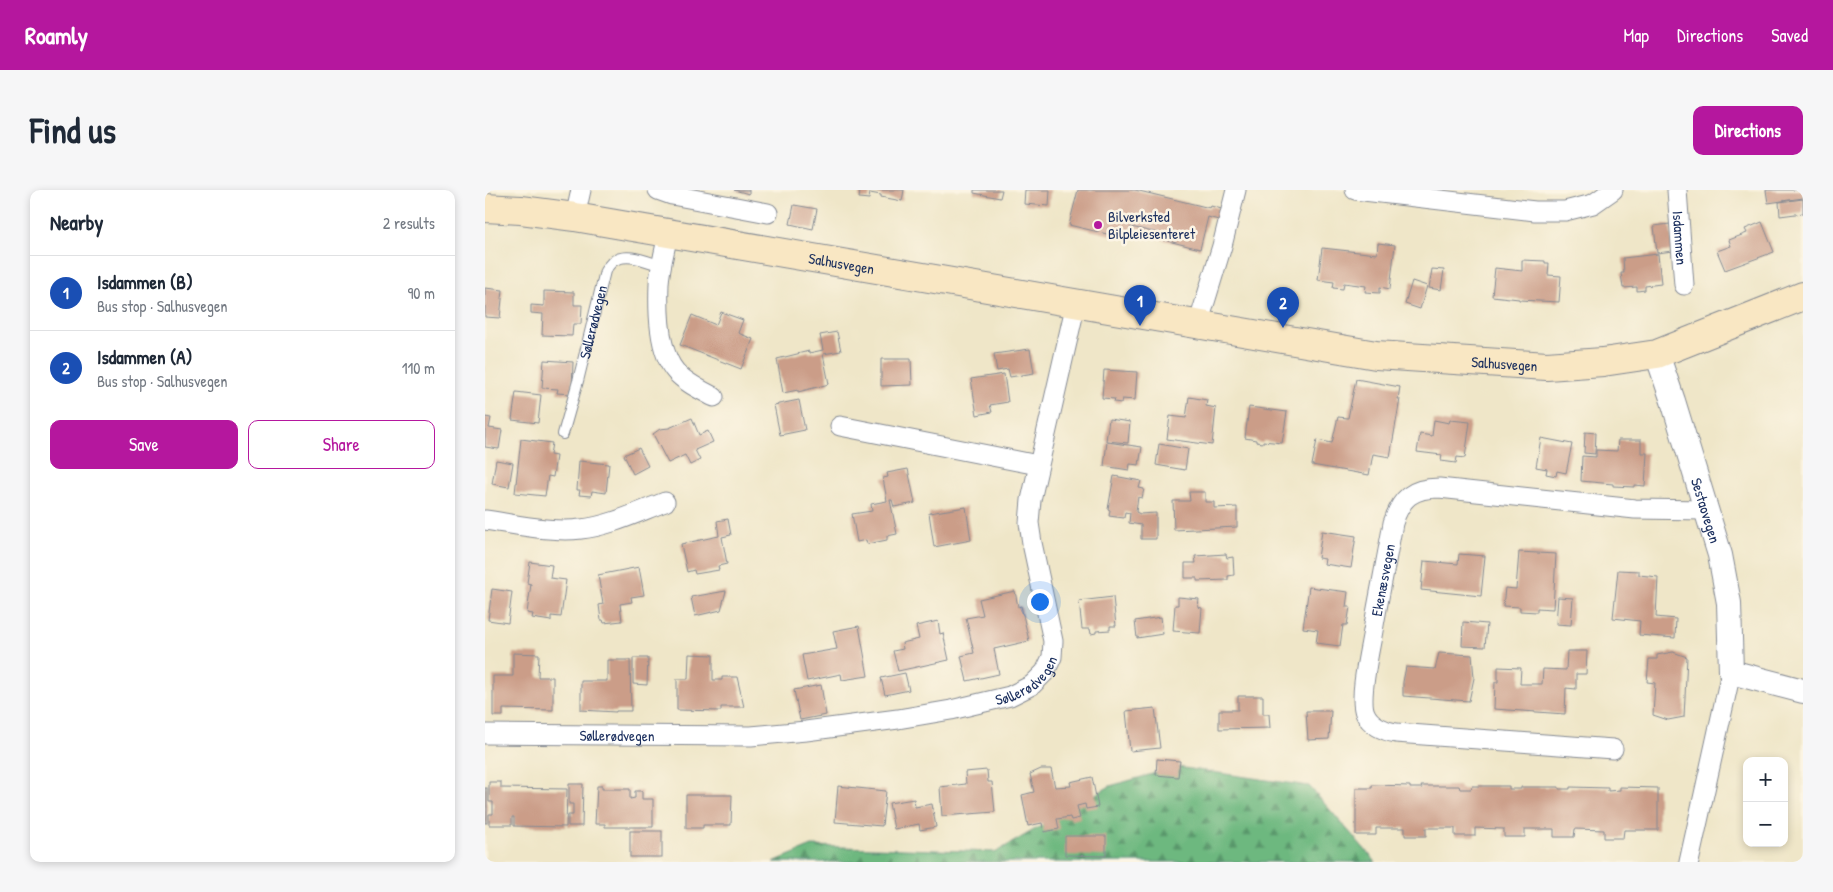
<!DOCTYPE html>
<html lang="en">
<head>
<meta charset="utf-8">
<style>
	body { margin:0; font-family:"Patrick Hand",sans-serif; background:#f6f6f7; color:#1f2937 }
	.controls { position:absolute; right:15px; bottom:15px; display:grid; overflow:hidden; border-radius:10px; box-shadow:0 2px 8px #0003 }
	.controls button { width:45px; height:45px; display:grid; place-items:center; padding:0; border:0; border-bottom:1px solid #e0e1e3; background:#fff; color:#1f2937; font:25px sans-serif }
	.you { position:absolute; left:554px; top:411px; width:18px; height:18px; margin:-12px; border:4px solid #fff; border-radius:50%; background:#1a73e8; box-shadow:0 0 0 8px #1a73e833 }
	.badge { display:grid; place-items:center; width:32px; height:32px; border-radius:50%; background:#b5179e; color:#fff; font-size:16px; font-weight:700 }
	.pin { position:absolute; translate:-50% -41px; filter:drop-shadow(0 1px 2px #0008) }
	.pin::after { content:''; position:absolute; top:26px; width:18px; height:15px; background:inherit; clip-path:polygon(0 0,100% 0,50% 100%) }
	.list { margin:0; padding:0; list-style:none }
	h2 { display:flex; justify-content:space-between; align-items:center; height:65px; margin:0; padding:0 20px; font-size:21px }
	h2 small { font-size:16px; font-weight:400; color:#747a83 }
	.list li { display:grid; grid-template-columns:32px 1fr auto; gap:15px; align-items:center; box-sizing:border-box; height:75px; padding:0 20px; border-top:1px solid #e0e1e3 }
	.list b { display:block; font-size:19px; white-space:nowrap }
	.list p { margin:0; font-size:16px; white-space:nowrap; color:#747a83 }
	.list em { font-size:16px; font-style:normal; color:#747a83 }
	.actions { display:flex; gap:10px; padding:15px 20px }
	.actions a { flex:1; padding:11px 0; border:1px solid #b5179e; border-radius:10px; text-align:center; font-size:18px; color:#b5179e }
	.actions .main { background:#b5179e; color:#fff }
	.map { position:relative; flex:none; width:1318px; height:672px; overflow:hidden; border-radius:10px }
	header { display:flex; align-items:center; gap:30px; box-sizing:border-box; height:70px; padding:0 25px; background:#b5179e; color:#fff }
	header strong { font-size:24px }
	nav { display:flex; gap:28px; margin-inline-start:auto; font-size:18px }
	.intro { display:flex; align-items:center; justify-content:space-between; box-sizing:border-box; height:120px; padding:0 30px }
	h1 { margin:0; font-size:35px }
	.button { padding:12px 22px; border-radius:10px; background:#b5179e; color:#fff; font-size:18px; font-weight:700 }
	main { display:flex; gap:30px; padding:0 30px }
	aside { flex:1; background:#fff; border-radius:10px; box-shadow:0 2px 8px #0003 }
	.map>svg:first-child { display:block }
	.forest { fill:url(#forest-firs); stroke:#44746e }
	.building { fill:#cb9d88 }
	.lines { fill:none; stroke-linecap:round; stroke-linejoin:round }
	.service-casing { stroke:#858a93; stroke-width:12 }
	.minor-casing { stroke:#858a93; stroke-width:21 }
	.tertiary-casing { stroke:#858a93; stroke-width:26 }
	.secondary-casing { stroke:#858a93; stroke-width:30 }
	.service { stroke:#fff; stroke-width:10 }
	.minor { stroke:#fff; stroke-width:19 }
	.tertiary { stroke:#fff; stroke-width:24 }
	.secondary { stroke:#f9e7c3; stroke-width:28 }
	.poi-dot { fill:#b5179e; stroke:#fcf5e5; stroke-width:2 }
	.labels { text-anchor:middle; dominant-baseline:central; stroke-width:5; stroke-linejoin:round; paint-order:stroke }
	.poi-label { font-size:15px; fill:#1b2f5e; stroke:#fcf5e5; text-anchor:start }
	.street-label { font-size:15px; fill:#1b2f5e; stroke:#fcf5e5 }
</style>
</head>
<body>
<header>
<strong>Roamly</strong>
<nav><a>Map</a><a>Directions</a><a>Saved</a></nav>
</header>
<div class="intro"><h1>Find us</h1><a class="button">Directions</a></div>
<main>
<aside>
<h2>Nearby<small>2 results</small></h2>
<ul class="list">
<li><span class="badge" style="background:#1a4fb4">1</span><div><b>Isdammen (B)</b><p>Bus stop · Salhusvegen</p></div><em>90 m</em></li>
<li><span class="badge" style="background:#1a4fb4">2</span><div><b>Isdammen (A)</b><p>Bus stop · Salhusvegen</p></div><em>110 m</em></li>
</ul>
<div class="actions"><a class="main">Save</a><a>Share</a></div>
</aside>
<div class="map">
<svg width="1318" height="672" viewBox="0 0 1318 672">
	<defs>
		<pattern id="forest-firs" width="22" height="20" patternUnits="userSpaceOnUse" patternTransform="scale(1.25)"><rect width="22" height="20" fill="#6db87f"/><path d="M5 1l3.5 6h-7zM16 11l3.5 6h-7z" fill="#59966b"/></pattern>
	</defs>
	<rect width="100%" height="100%" fill="#fcf5e5"/>
	<filter id="ink" filterUnits="userSpaceOnUse"><feTurbulence type="fractalNoise" baseFrequency=".02" numOctaves="2"/><feDisplacementMap in="SourceGraphic" scale="10" xChannelSelector="R" yChannelSelector="G"/><feConvolveMatrix kernelMatrix="1 2 1 2 8 2 1 2 1" color-interpolation-filters="sRGB"/></filter>
	<filter id="wash" filterUnits="userSpaceOnUse"><feTurbulence type="fractalNoise" baseFrequency=".0096" numOctaves="4" result="noise"/><feDisplacementMap in="SourceGraphic" scale="20" xChannelSelector="R" yChannelSelector="G"/><feGaussianBlur stdDeviation="1.12" result="paint"/><feColorMatrix in="noise" values="0 0 0 0 0 0 0 0 0 0 0 0 0 0 0 0 0 1.4 0 .05"/><feComposite in="paint" operator="in"/></filter>
	<g filter="url(#wash)">
		<rect width="100%" height="100%" fill="#efe6c8"/>
		<!-- forest -->
		<path class="forest" d="M692 577 824 596 891 672H288L327 656 511 662 625 596Z"/>
		<g id="blocks">
			<!-- building -->
			<g class="building">
				<path d="M249 0H264V4Z"/>
				<path d="M372 0H419L417 11 396 7V5L385 3 384 9 374 8 375 2Z"/>
				<path d="M489 0H517L515 8 489 3Z"/>
				<path d="M540 0H565L564 16 539 14Z"/>
				<path d="M593 0H650L725 18 726 16 740 20 737 31 723 27 715 59 675 49 677 44 646 37 643 49 584 35Z"/>
				<path d="M1281 0H1318V8L1283 13Z"/>
				<path d="M1318 9V23L1295 26 1294 12Z"/>
				<path d="M309 15 332 19 328 39 305 34Z"/>
				<path d="M1277 32 1289 62 1240 80 1232 61 1246 56 1244 50 1262 43 1260 39Z"/>
				<path d="M1185 34 1188 61 1172 63 1169 36Z"/>
				<path d="M893 53 910 55 905 99 895 97V103L880 102 881 96 859 93 858 99 848 98 849 92 833 90 837 58 892 64Z"/>
				<path d="M1173 64 1176 94 1160 96V100L1152 101V97L1138 98 1136 83H1139L1138 68Z"/>
				<path d="M1037 70 1060 71V73H1064L1063 85 1076 86 1074 112 1034 110V109L1007 106 1010 78 1037 81Z"/>
				<path d="M947 79 959 80 956 100 944 98Z"/>
				<path d="M927 91 942 96 935 119 920 114Z"/>
				<path d="M0 98 18 100 15 128 0 127Z"/>
				<path d="M59 101 89 102V115H97L96 134H88L87 146 57 145 58 124 46 123V115L59 116Z"/>
				<path d="M236 122 258 130 253 143 268 149 256 179 195 155 207 125 231 135Z"/>
				<path d="M352 142 356 161 338 164 344 194 313 202V200L298 203 292 169 324 161V163L338 160 335 145Z"/>
				<path d="M545 159 549 183 525 187 523 179 512 181 509 164Z"/>
				<path d="M396 169H426L427 195 396 196Z"/>
				<path d="M59 170 88 172 87 199H85V204L72 203 73 199 57 198Z"/>
				<path d="M619 180 652 182 650 210 637 209 636 213 629 212 630 209 617 208Z"/>
				<path d="M519 184 523 212 505 215 507 222 492 225 486 189Z"/>
				<path d="M871 189 915 197 913 209H915L905 267 888 264 884 285 827 275 832 250 847 253 853 227 863 228Z"/>
				<path d="M31 202 56 205 53 233 27 230Z"/>
				<path d="M704 207 722 210 721 216 731 218 727 255 682 249 685 226 701 228Z"/>
				<path d="M314 210 320 240 295 245 289 215Z"/>
				<path d="M764 217 802 222 797 253 778 251V253L771 252V250L760 248Z"/>
				<path d="M0 227 6 228 4 238 17 240 14 259 0 257Z"/>
				<path d="M207 228 214 245 223 241 228 252 210 260 215 270 205 275 200 265 183 273 168 244 175 239 184 238Z"/>
				<path d="M624 229 645 232 643 253 621 251Z"/>
				<path d="M949 230 964 233 965 230 985 232 980 268 972 267 971 273 956 271 957 265 932 262 935 244 947 246Z"/>
				<path d="M1100 242 1111 243 1110 264 1099 263Z"/>
				<path d="M1056 248 1087 254 1081 283 1072 281 1071 286 1061 284 1062 279 1051 277Z"/>
				<path d="M36 249 67 253 65 265 71 266 68 287 63 286 60 306 30 303Z"/>
				<path d="M1133 250H1156V263H1162L1160 296 1149 295V297L1128 296V294L1096 291 1097 266 1111 267V260L1132 261Z"/>
				<path d="M622 252 657 257 654 275 645 274 644 280 619 276Z"/>
				<path d="M674 254 703 259 700 280 671 275Z"/>
				<path d="M154 258 163 276 148 284 139 265Z"/>
				<path d="M11 270 28 273 24 297 7 294Z"/>
				<path d="M94 271 124 274 121 303 107 301 106 306 94 305 95 300H92Z"/>
				<path d="M423 279 430 313 409 317 407 310H405L412 344 402 346V350L382 354 381 350 372 352 367 324 387 321 386 314 402 311 398 288 403 287 402 283Z"/>
				<path d="M629 286 656 291 654 298 659 299 657 308 653 307 651 322 655 324 671 323V349H656V335L644 333 645 323 640 322 639 328 624 326 625 320 623 319Z"/>
				<path d="M704 302H720V312H729V318L752 317V337L689 340 688 311H705Z"/>
				<path d="M481 317 486 350 449 357 444 323Z"/>
				<path d="M243 329 246 345 237 347 242 374 233 376 234 380 210 384 209 380 202 382 196 354 234 346 232 331Z"/>
				<path d="M837 341 871 346 866 378 839 374 840 369 833 368Z"/>
				<path d="M1034 362 1071 364 1068 419 1052 418V422L1035 421V417L1018 416 1020 398 1031 399Z"/>
				<path d="M741 364 742 368 748 367 749 385 743 386V390L712 391V388H700V373H711L710 366Z"/>
				<path d="M974 364 1000 366 996 406 936 400 939 371 973 374Z"/>
				<path d="M45 372 67 375 65 388 81 390 76 427 66 426V431L47 428 48 424 42 423 46 394 42 393Z"/>
				<path d="M154 377 159 405 146 407 147 412 135 414 137 431 119 433 118 430H116L114 415 118 414 113 385Z"/>
				<path d="M1133 380 1154 381V385L1173 387 1171 427 1191 429 1190 448 1154 445 1155 431 1128 428Z"/>
				<path d="M824 397 863 402 861 417H865L862 435H858L855 456 831 453 833 440 818 438Z"/>
				<path d="M7 399 27 402 23 433 3 430Z"/>
				<path d="M241 401 236 420 210 426 206 407Z"/>
				<path d="M530 401 533 417 536 416 544 451 509 459 514 484 482 491 476 466 489 463 481 428 498 425 494 409Z"/>
				<path d="M628 407 631 436H625V440L611 441V443L606 444 605 439H597L594 411Z"/>
				<path d="M693 407 714 409 713 417 717 418 715 443 688 441 690 415H693Z"/>
				<path d="M1073 407 1088 408 1086 435 1071 434Z"/>
				<path d="M676 427 678 444 652 448 650 431Z"/>
				<path d="M453 431 455 444 458 443 464 470 413 481 408 461 418 459 417 453 434 449 431 436Z"/>
				<path d="M978 432 1002 434 1000 457 977 456Z"/>
				<path d="M374 436 383 486 357 490 356 484 322 491 317 465 352 459 348 441Z"/>
				<path d="M1082 461H1102L1101 484H1091V499L1081 498 1080 524 1009 519 1010 492H1013V477L1036 478 1035 494H1057L1058 479 1081 480Z"/>
				<path d="M1188 462 1202 467 1199 527 1183 530 1168 525 1170 493 1162 492 1164 469H1172V465Z"/>
				<path d="M28 463 54 464 53 487H68V520L18 519V526H8V486H28Z"/>
				<path d="M954 463 987 465 989 488 984 511 918 506V492L921 477 950 479Z"/>
				<path d="M204 464 228 465V490H237V487H252L259 517H236V521L192 520V489H203Z"/>
				<path d="M148 468H163L162 495 148 494Z"/>
				<path d="M122 470H145L146 521H131V522L96 520V491H122Z"/>
				<path d="M420 483 424 500 400 505 396 488Z"/>
				<path d="M336 495 341 525 315 530 309 500Z"/>
				<path d="M753 506H778V524H784L785 538 734 539V520H753Z"/>
				<path d="M670 518 675 558 645 561 641 521Z"/>
				<path d="M821 521H846L844 549 823 550Z"/>
				<path d="M672 569 695 571 693 587 671 585Z"/>
				<path d="M556 579H566L570 597 586 596 585 592 607 587 613 617 601 619 600 614 592 616 595 628 586 630 585 627 572 629 574 639 559 642 557 633 543 636 537 605 549 602 545 584Z"/>
				<path d="M502 580 503 592H507L510 622 457 626 455 597 481 594 480 582Z"/>
				<path d="M4 592H16V598L82 599 81 637 29 636V627H27V635H4V624H8V612H4Z"/>
				<path d="M84 594H98L97 636H83V625H88V614H84Z"/>
				<path d="M887 595 925 596V598H937L936 596H974L975 599H986L987 596H1024V599H1036V597H1074V599H1085V597L1123 598V601L1135 600V597L1173 598V640H1139L1138 648H1119V640L1090 639 1089 647H1069V639H1040V647H1019V639L990 638V646H970V638H941V646H920V638H891V645H871V598H887Z"/>
				<path d="M112 596H117V599H145V609L150 608V601H157V609H168V637H120V634H110Z"/>
				<path d="M353 596 401 601 397 636 350 632Z"/>
				<rect x="0" y="598" width="2" height="35"/>
				<path d="M201 605H247L246 635H218V638H201Z"/>
				<path d="M429 609 430 617 447 614 451 637 435 640 434 634 409 639 404 613Z"/>
				<rect x="145" y="641" width="32" height="26"/>
				<path d="M580 646H621V666L580 665Z"/>
			</g>
		</g>
	</g>
	<g filter="url(#ink)">
		<use href="#blocks" fill-opacity="0" stroke="#858a93" stroke-width="1"/>
		<g class="lines">
			<!-- service casing -->
			<g class="service-casing">
				<g id="service">
					<path id="s1" d="M78 244 93 191 120 81C122 78 125 74 127 72 141 61 163 72 177 76"/>
				</g>
			</g>
			<!-- minor casing -->
			<g class="minor-casing">
				<g id="minor">
					<path d="M173 0 187 5 283 23"/>
					<path d="M870 0 1050 21H1080L1108 14 1128 0"/>
					<path id="s2" d="M1192 0 1199 95"/>
					<path d="M90 27 96 0"/>
					<path d="M183 44C180 60 175 77 174 93 173 119 173 162 191 182 201 193 216 200 229 207"/>
					<path d="M713 135 737 56 751 0"/>
					<path d="M355 236 553 275"/>
					<path d="M0 330C29 334 67 343 96 339 125 336 153 322 180 312"/>
					<path id="s3" d="M0 544 266 546 321 541 413 529 466 520 525 506 547 495 560 482 567 467 568 451 547 353 544 333 546 310 591 113"/>
					<path id="s4" d="M1128 559 911 543C899 541 885 535 880 523 873 506 886 455 889 435 895 401 902 367 908 333 916 308 927 298 954 298L1150 319 1222 320"/>
					<path d="M1204 672 1246 482"/>
				</g>
			</g>
			<!-- tertiary casing -->
			<g class="tertiary-casing">
				<g id="tertiary">
					<path id="s5" d="M1172 164 1188 211 1235 365 1244 413 1246 482 1318 501"/>
				</g>
			</g>
			<!-- secondary casing -->
			<g class="secondary-casing">
				<g id="secondary">
					<path id="s6" d="M0 18 36 20 90 27 891 165 1062 176 1118 172 1172 164 1318 106"/>
				</g>
			</g>
			<!-- service -->
			<use href="#service" class="service"/>
			<!-- minor -->
			<use href="#minor" class="minor"/>
			<!-- tertiary -->
			<use href="#tertiary" class="tertiary"/>
			<!-- secondary -->
			<use href="#secondary" class="secondary"/>
		</g>
	</g>
	<!-- markers -->
	<circle class="poi-dot" cx="613" cy="35" r="5"/>
	<g class="labels">
		<!-- poi labels -->
		<g class="poi-label">
			<text x="623" y="26">Bilverksted<tspan x="623" dy="17">Bilpleiesenteret</tspan></text>
		</g>
		<!-- street labels -->
		<g class="street-label">
			<text stroke="none"><textPath href="#s2" startOffset="48">Isdammen</textPath></text>
			<text stroke="none"><textPath href="#s6" startOffset="361">Salhusvegen</textPath></text>
			<text stroke="none"><textPath href="#s1" startOffset="116">Søllerødvegen</textPath></text>
			<text stroke="none"><textPath href="#s6" startOffset="1032">Salhusvegen</textPath></text>
			<text stroke="none"><textPath href="#s5" startOffset="164">Sestaovegen</textPath></text>
			<text stroke="none"><textPath href="#s4" startOffset="391">Ekenæsvegen</textPath></text>
			<text stroke="none"><textPath href="#s3" startOffset="551">Søllerødvegen</textPath></text>
			<text stroke="none"><textPath href="#s3" startOffset="132">Søllerødvegen</textPath></text>
		</g>
	</g>
</svg>
<div class="controls">
<button>+</button>
<button>−</button>
</div>
<div class="you"></div>
<div class="pin badge" style="left:655px;top:136px;background:#1a4fb4">1</div>
<div class="pin badge" style="left:798px;top:138px;background:#1a4fb4">2</div>
</div>
</main>
</body>
</html>
